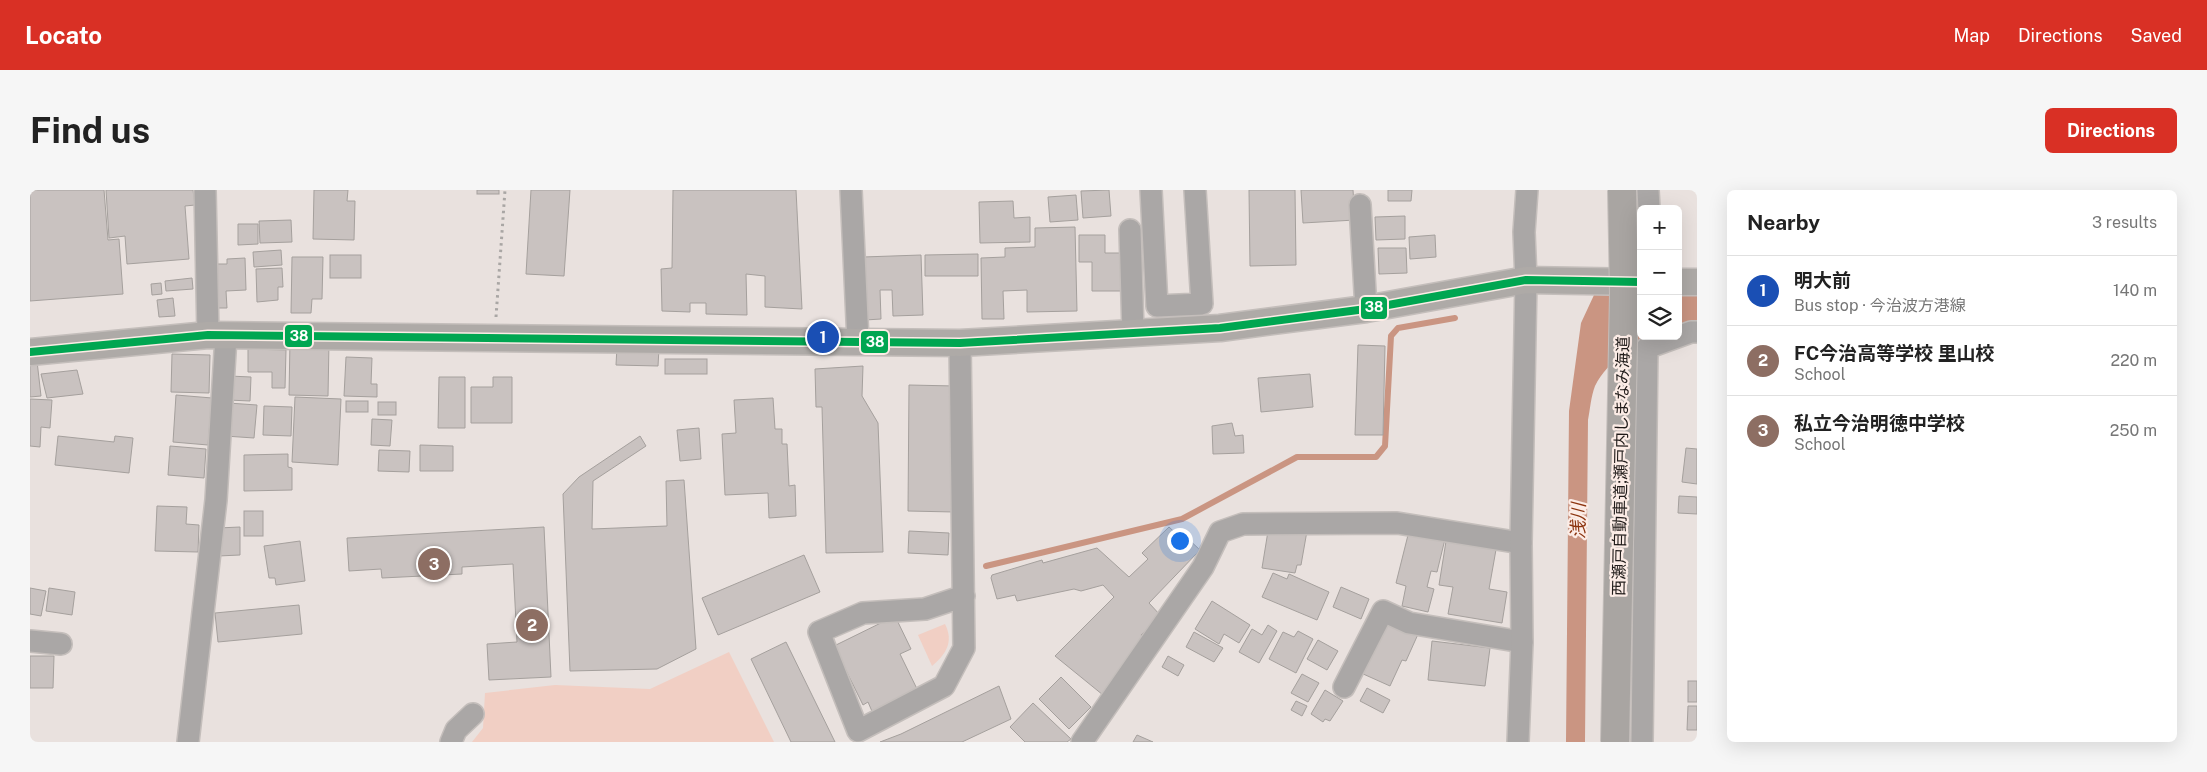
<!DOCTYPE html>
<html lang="en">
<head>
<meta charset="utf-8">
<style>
	body { margin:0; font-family:"Public Sans","Noto Sans JP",sans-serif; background:#f6f6f6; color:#222 }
	.controls { position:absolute; right:15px; top:15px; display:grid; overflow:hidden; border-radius:8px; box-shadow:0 5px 20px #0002 }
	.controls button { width:45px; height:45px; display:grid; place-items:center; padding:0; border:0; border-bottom:1px solid #e0e0e0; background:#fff; color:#222; font:25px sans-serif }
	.you { position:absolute; left:1149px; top:350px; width:18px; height:18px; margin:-12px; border:4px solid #fff; border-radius:50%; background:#1a73e8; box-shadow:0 0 0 8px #1a73e833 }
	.badge { display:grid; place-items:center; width:32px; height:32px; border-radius:50%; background:#d93025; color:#fff; font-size:16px; font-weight:700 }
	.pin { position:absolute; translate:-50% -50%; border:2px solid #fff; box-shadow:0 1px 5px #0006 }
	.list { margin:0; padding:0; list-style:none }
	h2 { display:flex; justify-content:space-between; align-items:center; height:65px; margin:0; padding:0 20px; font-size:21px }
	h2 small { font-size:16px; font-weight:400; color:#767676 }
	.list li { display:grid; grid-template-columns:32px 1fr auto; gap:15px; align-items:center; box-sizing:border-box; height:70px; padding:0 20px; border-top:1px solid #e0e0e0 }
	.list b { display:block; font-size:19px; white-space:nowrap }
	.list p { margin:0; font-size:16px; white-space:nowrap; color:#767676 }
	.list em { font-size:16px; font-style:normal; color:#767676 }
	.icon { flex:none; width:28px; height:28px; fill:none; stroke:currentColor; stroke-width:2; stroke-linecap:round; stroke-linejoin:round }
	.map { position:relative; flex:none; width:1667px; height:552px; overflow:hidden; border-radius:8px }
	header { display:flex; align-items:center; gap:30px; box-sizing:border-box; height:70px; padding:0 25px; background:#d93025; color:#fff }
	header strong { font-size:24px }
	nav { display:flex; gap:28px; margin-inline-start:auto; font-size:18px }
	.intro { display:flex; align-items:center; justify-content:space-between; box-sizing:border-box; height:120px; padding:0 30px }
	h1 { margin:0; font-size:35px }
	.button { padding:12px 22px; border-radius:8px; background:#d93025; color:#fff; font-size:18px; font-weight:700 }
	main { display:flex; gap:30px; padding:0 30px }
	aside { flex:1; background:#fff; border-radius:8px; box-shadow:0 5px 20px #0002 }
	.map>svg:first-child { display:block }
	.green { fill:#f1cfc4 }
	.water { fill:#ca9582 }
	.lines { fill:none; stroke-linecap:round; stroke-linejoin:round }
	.stream { stroke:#ca9582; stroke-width:6 }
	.building { fill:#c9c2c0; stroke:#a5a09d }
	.minor-casing { stroke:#c4bebb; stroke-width:24 }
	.major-casing { stroke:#c4bebb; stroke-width:29 }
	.path { stroke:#a9a6a4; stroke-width:3; stroke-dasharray:2.5 4; stroke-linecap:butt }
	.minor { stroke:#aaa7a6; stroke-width:21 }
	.major { stroke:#aeaaa7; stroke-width:26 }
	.highway-bridge-casing { stroke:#c4bebb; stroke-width:30; stroke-linecap:butt }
	.highway-bridge { stroke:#a9a5a2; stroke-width:28 }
	.bus-1-casing { stroke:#fcece6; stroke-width:11 }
	.bus-1 { stroke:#00a651; stroke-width:8 }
	.labels { text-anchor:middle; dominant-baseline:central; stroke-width:4.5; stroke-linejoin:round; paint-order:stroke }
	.street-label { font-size:16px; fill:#201b19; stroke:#fcece6 }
	.water-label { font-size:18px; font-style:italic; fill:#8c340f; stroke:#fcece6 }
	.line-badge { stroke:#fcece6; stroke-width:2 }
	.badge-label { font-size:14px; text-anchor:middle; font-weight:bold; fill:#fff }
</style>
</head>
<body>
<header>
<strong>Locato</strong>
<nav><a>Map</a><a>Directions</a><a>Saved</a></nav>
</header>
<div class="intro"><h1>Find us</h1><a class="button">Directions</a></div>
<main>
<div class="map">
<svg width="1667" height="552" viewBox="0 0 1667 552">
	<rect width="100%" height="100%" fill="#e9e1de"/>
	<!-- green -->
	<g class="green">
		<path d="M915 434C924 452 916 464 902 476L888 445Z"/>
		<path d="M699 462 744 552H442L453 538 455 503 525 495 620 499Z"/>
	</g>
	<!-- water -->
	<g class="water">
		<path d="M1564 105 1611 106V146H1631C1603 156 1579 169 1565 196 1561 206 1560 220 1558 230L1555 552H1536L1539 221 1551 133Z"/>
		<path d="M1648 106H1667V137L1648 142Z"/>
	</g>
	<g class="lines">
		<!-- stream -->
		<path class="stream" d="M956 376 1152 329 1267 267H1346L1355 256 1361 146 1368 138 1425 128"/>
	</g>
	<!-- building -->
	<g class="building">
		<path d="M0 0H74L78 50 89 49 93 104 0 111Z"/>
		<path d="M76 0H163L165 15 155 16 159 69 97 74 95 46 79 48Z"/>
		<path d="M284 0H318L317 11H325L324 50 283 49Z"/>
		<rect x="447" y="0" width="22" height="4"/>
		<path d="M501 0H540L534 86 496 84Z"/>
		<path d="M643 0H766L772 119 735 117V86L716 84 717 125 676 124V113H660V122L632 121 631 79 642 78Z"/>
		<path d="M1079 0 1081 26 1053 28 1051 1Z"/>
		<path d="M1219 0H1265L1266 75 1220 76Z"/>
		<path d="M1271 0H1323L1325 30 1273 33Z"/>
		<path d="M1358 0H1382L1381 11H1358Z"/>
		<path d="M1046 5 1048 30 1020 32 1018 7Z"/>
		<path d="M983 11 984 28 1000 27V52L950 53 949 12Z"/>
		<path d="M1375 26V49L1346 50 1345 27Z"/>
		<path d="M261 30 262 52 230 53 229 31Z"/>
		<path d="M208 34H228V54L208 55Z"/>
		<path d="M1045 37 1047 121 997 122V100L973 101 974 129H952L951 68 975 67V58L1005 57V38Z"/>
		<path d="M1049 45H1075V63H1098V101H1062V72H1049Z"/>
		<path d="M1405 45 1406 67 1380 69 1379 47Z"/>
		<path d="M1348 58H1376L1377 83 1349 84Z"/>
		<path d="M251 60 252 75 224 77 223 62Z"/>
		<path d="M948 64V86H895V65Z"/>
		<rect x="300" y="65" width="31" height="23"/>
		<path d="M891 65 893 125 863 126 862 100H850L851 129 835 130 833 67Z"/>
		<path d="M262 67H293L292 109H282L281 123H261Z"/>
		<path d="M215 68 216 100 196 101 197 118H187L186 74H197V69Z"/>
		<path d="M252 78 253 97H248V110L227 112 226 79Z"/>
		<path d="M162 88 163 99 136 101 135 91Z"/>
		<path d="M131 93 132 104 122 105 121 94Z"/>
		<path d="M143 108 145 126 129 127 127 110Z"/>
		<path d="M260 151 299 152 298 206 259 205Z"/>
		<path d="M1328 155 1355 156 1353 245H1325Z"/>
		<path d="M587 157 629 158 628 176 586 175Z"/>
		<path d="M218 159 256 160 255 198H242V182H218Z"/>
		<path d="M142 164 180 165 179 203 141 202Z"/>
		<path d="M316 167 342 168 341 194H347V207L314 206Z"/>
		<rect x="635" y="169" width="42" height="15"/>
		<path d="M0 171H7L11 206 0 207Z"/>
		<path d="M833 176 832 206 848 233 853 362 796 363 792 217H786L785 179Z"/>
		<path d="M47 180 53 204 17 208 11 184Z"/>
		<path d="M1280 184 1283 217 1231 222 1228 188Z"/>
		<path d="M199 186 221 187 220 211 198 210Z"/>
		<path d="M409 187H435V238H408Z"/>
		<path d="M463 187H482V233H441V197H463Z"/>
		<path d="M879 195 925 196 924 322 878 321Z"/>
		<path d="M146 205 182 208 178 255 143 252Z"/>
		<path d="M265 207 311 209 308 275 262 272Z"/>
		<path d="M743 208 745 239H752V254H757L759 296 765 295 766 326 739 328 738 303 695 305 692 244 706 243 704 210Z"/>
		<path d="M0 209 22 210 20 238 11 237 10 257 0 256Z"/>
		<rect x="316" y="211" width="22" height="11"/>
		<rect x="348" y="212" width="18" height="13"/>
		<path d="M198 213 227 215 224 248 195 246Z"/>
		<path d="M234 216 262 217 261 246 233 245Z"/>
		<path d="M342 229 362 230 360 256 341 255Z"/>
		<path d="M1202 233 1205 246 1213 245 1214 263 1183 264 1182 236Z"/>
		<path d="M669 238 671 269 650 271 647 240Z"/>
		<path d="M28 246 84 252 85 246 103 248 99 283 25 275Z"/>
		<path d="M610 246 616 256 563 291 562 339 637 336 636 291 654 290 666 459 627 479 540 481 533 304 549 287Z"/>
		<path d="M390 255 423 256V281H390Z"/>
		<path d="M140 256 176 259 174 288 138 285Z"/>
		<path d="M1656 258 1667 259V294L1652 292Z"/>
		<path d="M349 260 380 261 379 282 348 281Z"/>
		<path d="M258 264V277L262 278V300L214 301V265Z"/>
		<path d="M1649 306 1667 307V324L1648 323Z"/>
		<path d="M127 316 157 317 156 334 169 335 168 362 125 361Z"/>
		<rect x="214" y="321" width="19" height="25"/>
		<path d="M1239 335 1277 341 1271 375H1267L1265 383 1232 378Z"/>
		<path d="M210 337V365L188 366V338Z"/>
		<path d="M514 337 521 487 459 490 457 454 487 452 483 374 432 377V384L352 388 351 379 319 381 317 348Z"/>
		<path d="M1139 337 1153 350 1155 346 1170 360 1119 413 1131 426 1111 445 1117 452 1073 505 1025 466 1084 407 1073 395 1051 401 1044 399 987 411 985 405 967 409 961 388 962 385 1012 370 1013 373 1067 358 1099 387 1118 369 1112 363Z"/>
		<path d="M879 341 919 343 918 365 878 363Z"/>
		<path d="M1379 341 1415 349 1407 382 1401 381 1397 397 1404 399 1398 422 1372 416 1376 396 1366 393Z"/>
		<path d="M1417 345 1467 354 1459 399 1477 402 1472 433 1418 424 1423 397 1409 395Z"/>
		<path d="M270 351 275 391 246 395 245 388H239L234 356Z"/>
		<path d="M774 365 790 402 688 445 672 408Z"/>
		<path d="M1243 383 1257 389 1259 384 1299 402 1287 430 1232 407Z"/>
		<path d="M1311 397 1339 409 1331 429 1303 417Z"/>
		<path d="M0 398 16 401 11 426 0 424Z"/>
		<path d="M19 398 45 402 42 425 16 421Z"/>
		<path d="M1182 411 1220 435 1209 453 1194 444 1189 454 1165 439Z"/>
		<path d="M269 415 272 444 188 452 185 423Z"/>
		<path d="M865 426 881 459 870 464 889 503 844 526 838 512 833 515 804 456Z"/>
		<path d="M1356 428 1389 442 1376 471 1372 470 1360 496 1331 483Z"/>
		<path d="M1238 435 1247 441 1229 473 1209 462 1222 439 1232 445Z"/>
		<path d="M1268 441 1283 449 1266 483 1239 469 1253 442 1264 447Z"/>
		<path d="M1164 442 1193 458 1184 472 1156 457Z"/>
		<path d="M1288 450 1308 461 1297 480 1277 469Z"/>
		<path d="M1402 451 1460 458 1455 496 1398 490Z"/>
		<path d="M756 452 805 552H761L721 469Z"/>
		<path d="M0 466H24L23 498H0Z"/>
		<path d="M1138 466 1154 475 1148 486 1132 477Z"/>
		<path d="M1272 484 1289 493 1278 512 1261 503Z"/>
		<path d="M1031 487 1061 517 1039 539 1009 509Z"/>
		<rect x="1658" y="491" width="9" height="21"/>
		<path d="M969 496 981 529 932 552H850L871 544Z"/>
		<path d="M1337 498 1360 510 1353 523 1330 511Z"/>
		<path d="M1295 500 1313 511 1300 531 1295 529 1293 532 1281 524Z"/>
		<path d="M1266 511 1277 516 1272 526 1261 520Z"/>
		<path d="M1003 513 1041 549 1037 552H995L980 537Z"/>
		<path d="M1658 516H1667V540H1657Z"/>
		<path d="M1107 545 1123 552H1103Z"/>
	</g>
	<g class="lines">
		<!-- minor casing -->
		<g class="minor-casing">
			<g id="minor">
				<path d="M175 0 178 145"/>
				<path d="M821 0 828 151"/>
				<path d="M1121 0 1127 116 1172 114 1165 0"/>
				<path d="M1618 0 1619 19"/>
				<path d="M1330 15 1336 119"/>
				<path d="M1100 40 1103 143"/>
				<path d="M930 153 934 458 914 496 828 541 789 442 833 423 895 419 934 406"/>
				<path d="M0 451 31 454"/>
				<path d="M1314 497 1353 421 1379 433 1492 452"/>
				<path d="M158 552 186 310 196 146"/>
				<path d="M421 552 426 540 443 524"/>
				<path d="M1052 552 1173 377 1190 342 1213 334 1367 333 1491 353"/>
				<path d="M1488 552 1492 452 1491 353 1496 90 1494 42 1497 0"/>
				<path d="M1612 552 1617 158 1661 142H1667"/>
			</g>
		</g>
		<!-- major casing -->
		<g class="major-casing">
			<g id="major">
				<path d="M1648 92H1667"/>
				<path d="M0 162 178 145 930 153 1190 138 1336 119 1496 90 1611 92"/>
			</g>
		</g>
		<!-- path -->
		<path class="path" d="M466 127 475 0"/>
		<!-- minor -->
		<use href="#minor" class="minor"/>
		<!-- major -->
		<use href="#major" class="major"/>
		<!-- highway-bridge casing -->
		<g class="highway-bridge-casing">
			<path id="highway-bridge" d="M1585 552 1594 104 1592 0"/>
		</g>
		<!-- highway-bridge -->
		<use href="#highway-bridge" class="highway-bridge"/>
		<!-- bus-1 casing -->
		<g class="bus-1-casing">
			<path id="bus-1" d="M0 162 178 145 930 153 1190 138 1336 119 1496 90 1611 92"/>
		</g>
		<!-- bus-1 -->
		<use href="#bus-1" class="bus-1"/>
	</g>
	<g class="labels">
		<!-- street labels -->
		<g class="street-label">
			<text transform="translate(1591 276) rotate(-89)">西瀬戸自動車道;瀬戸内しまなみ海道</text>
		</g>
		<!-- water labels -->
		<g class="water-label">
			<text transform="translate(1548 331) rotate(-89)">浅川</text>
		</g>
	</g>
	<g class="line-badge">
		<rect x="1330" y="106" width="28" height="24" rx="5" fill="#00a651"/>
		<rect x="254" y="134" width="29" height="24" rx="5" fill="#00a651"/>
		<rect x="830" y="140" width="29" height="24" rx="5" fill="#00a651"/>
	</g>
	<g class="badge-label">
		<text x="1344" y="122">38</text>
		<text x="269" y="151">38</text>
		<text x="845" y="157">38</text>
	</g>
</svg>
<div class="controls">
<button>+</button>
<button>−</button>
<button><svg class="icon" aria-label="layers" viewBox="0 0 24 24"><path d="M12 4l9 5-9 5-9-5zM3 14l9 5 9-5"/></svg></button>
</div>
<div class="you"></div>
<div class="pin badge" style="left:793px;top:147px;background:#1a4fb4">1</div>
<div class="pin badge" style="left:502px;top:435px;background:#8d6e63">2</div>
<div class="pin badge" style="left:404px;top:374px;background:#8d6e63">3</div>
</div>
<aside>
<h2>Nearby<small>3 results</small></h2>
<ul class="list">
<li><span class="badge" style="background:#1a4fb4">1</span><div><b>明大前</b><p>Bus stop · 今治波方港線</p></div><em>140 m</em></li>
<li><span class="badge" style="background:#8d6e63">2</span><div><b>FC今治高等学校 里山校</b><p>School</p></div><em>220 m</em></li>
<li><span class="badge" style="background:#8d6e63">3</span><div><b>私立今治明徳中学校</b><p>School</p></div><em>250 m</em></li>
</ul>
</aside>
</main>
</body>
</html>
